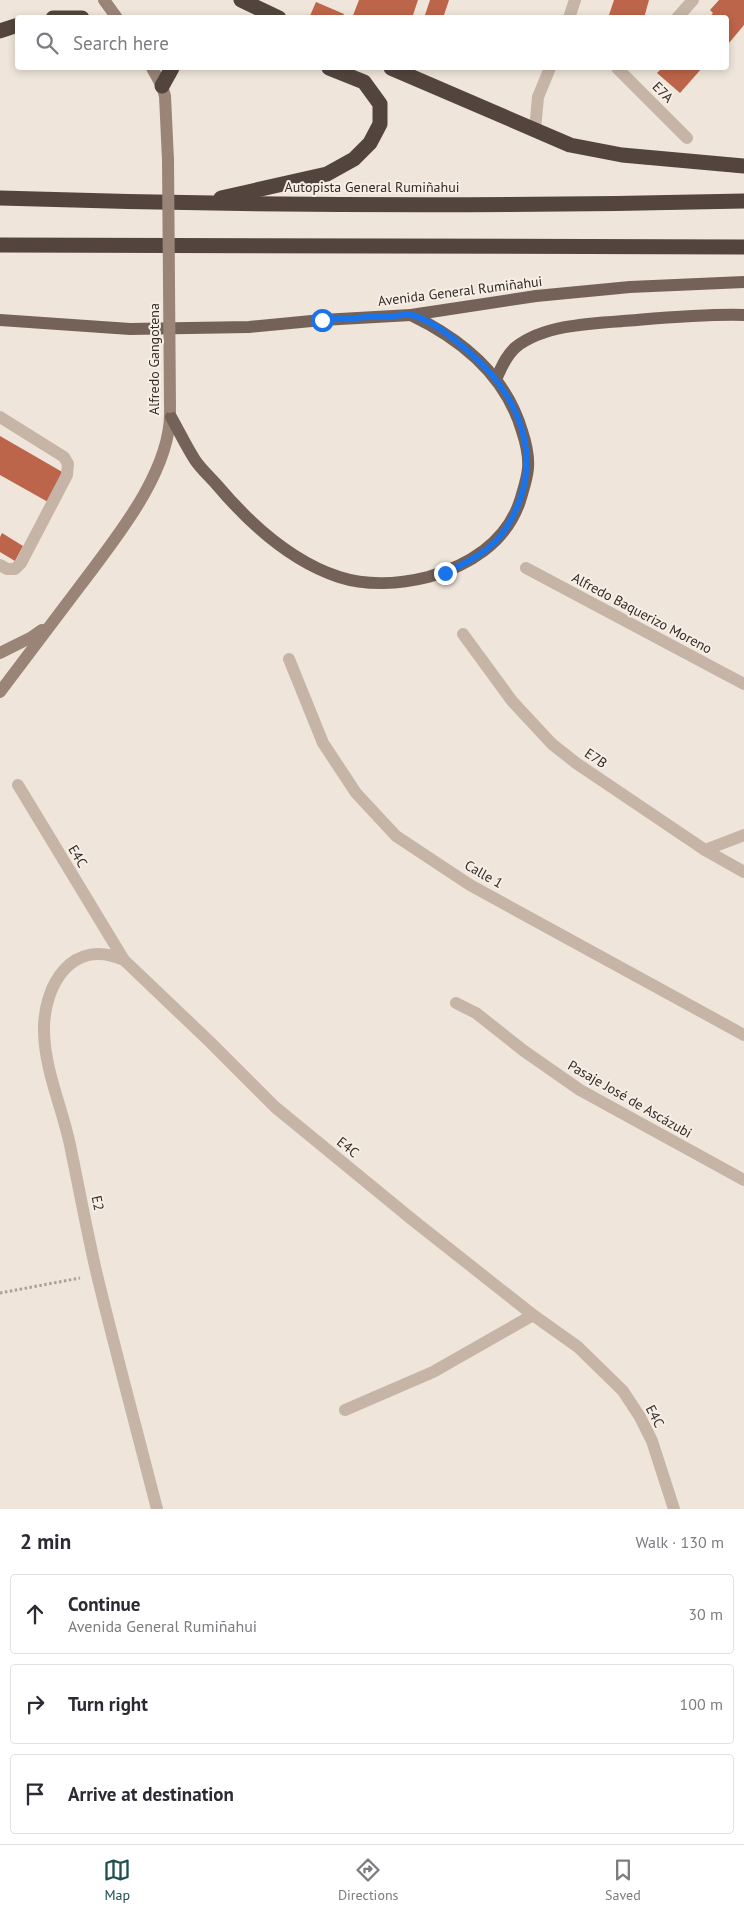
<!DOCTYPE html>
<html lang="en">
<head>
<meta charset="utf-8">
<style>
	body { margin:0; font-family:"PT Sans",sans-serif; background:#f2f2f3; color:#2b2b33 }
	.stop { position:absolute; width:15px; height:15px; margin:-11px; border:4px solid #1a73e8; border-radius:50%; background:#fff }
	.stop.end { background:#1a73e8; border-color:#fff; box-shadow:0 1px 5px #0008 }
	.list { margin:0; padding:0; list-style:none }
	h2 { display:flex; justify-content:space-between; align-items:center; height:65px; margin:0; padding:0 20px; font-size:21px }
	h2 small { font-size:16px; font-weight:400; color:#7c7c81 }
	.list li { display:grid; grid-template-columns:32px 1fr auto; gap:15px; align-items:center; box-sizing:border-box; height:80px; margin:0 10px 10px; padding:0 10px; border:1px solid #e1e1e2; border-radius:5px }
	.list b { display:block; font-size:19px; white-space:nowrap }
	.list p { margin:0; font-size:16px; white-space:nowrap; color:#7c7c81 }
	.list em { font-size:16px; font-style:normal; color:#7c7c81 }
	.icon { flex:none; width:28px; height:28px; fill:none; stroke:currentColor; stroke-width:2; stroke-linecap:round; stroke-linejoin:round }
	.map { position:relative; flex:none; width:744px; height:1509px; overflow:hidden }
	.search { position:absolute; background:#fff; box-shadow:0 2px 8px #0003; left:15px; right:15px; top:15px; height:55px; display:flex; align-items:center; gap:12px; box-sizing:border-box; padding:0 18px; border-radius:5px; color:#7c7c81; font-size:19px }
	.sheet { height:335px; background:#fff }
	nav { display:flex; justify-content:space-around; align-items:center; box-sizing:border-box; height:70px; border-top:1px solid #e1e1e2; background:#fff; font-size:14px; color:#7c7c81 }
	nav a { display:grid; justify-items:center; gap:2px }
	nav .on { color:#204f51 }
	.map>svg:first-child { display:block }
	.building { fill:#bd654a }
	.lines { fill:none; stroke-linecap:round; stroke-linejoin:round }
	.path { stroke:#b29f91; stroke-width:3; stroke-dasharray:2.5 2.5; stroke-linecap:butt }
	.lane { stroke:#c6b5a7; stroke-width:12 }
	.street { stroke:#c6b5a7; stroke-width:12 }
	.secondary { stroke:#9a8478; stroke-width:12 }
	.primary { stroke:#746259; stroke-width:12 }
	.highway { stroke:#53453e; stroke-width:15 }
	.secondary-bridge { stroke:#9a8478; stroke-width:12 }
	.route { stroke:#1a73e8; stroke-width:6 }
	.labels { text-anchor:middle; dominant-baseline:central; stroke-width:4; stroke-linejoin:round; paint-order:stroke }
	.street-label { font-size:14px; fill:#332b27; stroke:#f7efe6 }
</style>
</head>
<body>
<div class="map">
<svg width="744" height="1509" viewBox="0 0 744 1509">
	<rect width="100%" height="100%" fill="#efe5da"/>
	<!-- building -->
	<g class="building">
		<path d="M359 0H418L412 18H352Z"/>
		<path d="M430 0H449L443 18H424Z"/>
		<path d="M614 0H649L644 18H608Z"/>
		<path d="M719 0H744V25L729 43 726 41V18H709L713 13 710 10Z"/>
		<path d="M316 2 344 14 342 18H309Z"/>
		<path d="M662 68H702L680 93 657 73Z"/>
		<path d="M0 436 64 473 48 502 0 475Z"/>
		<path d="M2 533 23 546 15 561 0 552V537Z"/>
	</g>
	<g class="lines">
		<!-- path -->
		<path class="path" d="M0 1293 80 1278"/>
		<!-- lane -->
		<path class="lane" d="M0 417 64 457 68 464 67 475 21 563 15 569H7L0 565"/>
		<!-- street -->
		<g class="street">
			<path d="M569 18 575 0"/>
			<path d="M677 18 693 0"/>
			<path d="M617 68 687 138"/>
			<path d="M535 130 538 97 550 68"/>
			<path d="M526 568 744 684"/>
			<path d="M463 634 512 701 552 744 576 763 705 850 744 872"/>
			<path d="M289 659 323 743 356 793 396 836 470 885 744 1035"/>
			<path d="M18 785 124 960 210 1042 275 1107 414 1221 533 1315 578 1347 623 1391 640 1417 652 1441 674 1509"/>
			<path d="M705 850 744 835"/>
			<path d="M124 960C72 937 43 985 44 1032 45 1071 62 1107 70 1145 79 1188 87 1232 97 1275 116 1353 137 1431 157 1509"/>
			<path d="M456 1003 476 1013 524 1051 580 1090 744 1180"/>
			<path d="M345 1410 433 1372 533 1315"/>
		</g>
		<!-- secondary -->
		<g class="secondary">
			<path d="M104 0 117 18"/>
			<path d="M152 68 162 86 165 96 168 160"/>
			<path d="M0 653 32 637 42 630"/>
			<path d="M0 692C27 656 54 621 80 586 115 539 172 471 170 410"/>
		</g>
		<!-- primary -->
		<g class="primary">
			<path d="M0 320 130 329 249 327 322 320 411 315 536 296 630 287 744 282"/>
			<path d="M496 379C501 369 506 355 516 347 546 323 600 323 637 320 673 317 708 314 744 315"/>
			<path d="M171 417C179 431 186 446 195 460 201 469 210 477 217 485 250 524 290 561 339 577 367 586 400 584 428 577 468 566 506 543 520 501 523 490 527 480 528 468 529 455 526 443 522 431 506 376 461 339 411 315"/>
		</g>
		<!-- highway -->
		<g class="highway">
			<path d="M241 0 279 18"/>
			<path d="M53 18H82"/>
			<path d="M0 31 18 25"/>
			<path d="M391 68 570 145 622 155 744 166"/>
			<path d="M162 86 172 68"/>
			<path d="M0 198C248 206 496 207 744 201"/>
			<path d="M221 198 327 174 354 159 370 143 380 124V104L364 82 329 68"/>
			<path d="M0 245 744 247"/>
		</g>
		<!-- secondary-bridge -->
		<path class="secondary-bridge" d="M168 160 170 407"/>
	</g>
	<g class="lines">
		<!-- route -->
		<path class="route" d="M322 320C344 319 367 317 390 316 396 316 406 314 412 315 433 321 453 338 469 352 511 388 539 441 521 496 516 512 508 528 496 541 481 556 463 564 445 573"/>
	</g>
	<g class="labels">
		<!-- street labels -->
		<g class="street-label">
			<text transform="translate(663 92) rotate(45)">E7A</text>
			<text x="372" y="187">Autopista General Rumiñahui</text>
			<text transform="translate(460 291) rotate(-7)">Avenida General Rumiñahui</text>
			<text transform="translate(154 359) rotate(-90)">Alfredo Gangotena</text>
			<text transform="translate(642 613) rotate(28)">Alfredo Baquerizo Moreno</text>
			<text transform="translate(596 758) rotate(35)">E7B</text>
			<text transform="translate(78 856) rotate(59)">E4C</text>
			<text transform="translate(484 874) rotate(30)">Calle 1</text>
			<text transform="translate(630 1099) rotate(30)">Pasaje José de Ascázubi</text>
			<text transform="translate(348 1147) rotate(39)">E4C</text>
			<text transform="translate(98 1203) rotate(78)">E2</text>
			<text transform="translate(655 1416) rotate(62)">E4C</text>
		</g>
	</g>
</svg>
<div class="stop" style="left:322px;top:320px"></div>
<div class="stop end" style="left:445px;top:573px"></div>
<div class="search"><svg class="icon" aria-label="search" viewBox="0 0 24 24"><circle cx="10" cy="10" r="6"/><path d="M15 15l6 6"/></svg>Search here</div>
</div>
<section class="sheet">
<h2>2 min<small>Walk · 130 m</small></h2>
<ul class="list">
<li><svg class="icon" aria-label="ahead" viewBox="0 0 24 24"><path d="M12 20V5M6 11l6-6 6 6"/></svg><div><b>Continue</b><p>Avenida General Rumiñahui</p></div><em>30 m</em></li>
<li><svg class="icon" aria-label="right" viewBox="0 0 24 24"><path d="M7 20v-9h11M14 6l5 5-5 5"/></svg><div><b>Turn right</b></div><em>100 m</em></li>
<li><svg class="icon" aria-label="arrive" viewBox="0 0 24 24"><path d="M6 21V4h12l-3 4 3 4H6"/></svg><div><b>Arrive at destination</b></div></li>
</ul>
</section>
<nav>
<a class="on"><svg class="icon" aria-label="map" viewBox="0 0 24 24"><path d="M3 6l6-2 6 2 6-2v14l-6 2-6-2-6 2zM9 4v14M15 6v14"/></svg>Map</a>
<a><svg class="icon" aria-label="directions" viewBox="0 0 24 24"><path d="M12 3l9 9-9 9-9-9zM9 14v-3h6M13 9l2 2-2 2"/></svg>Directions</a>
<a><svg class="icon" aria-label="saved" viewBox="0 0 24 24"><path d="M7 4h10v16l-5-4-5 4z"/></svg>Saved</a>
</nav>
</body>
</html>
